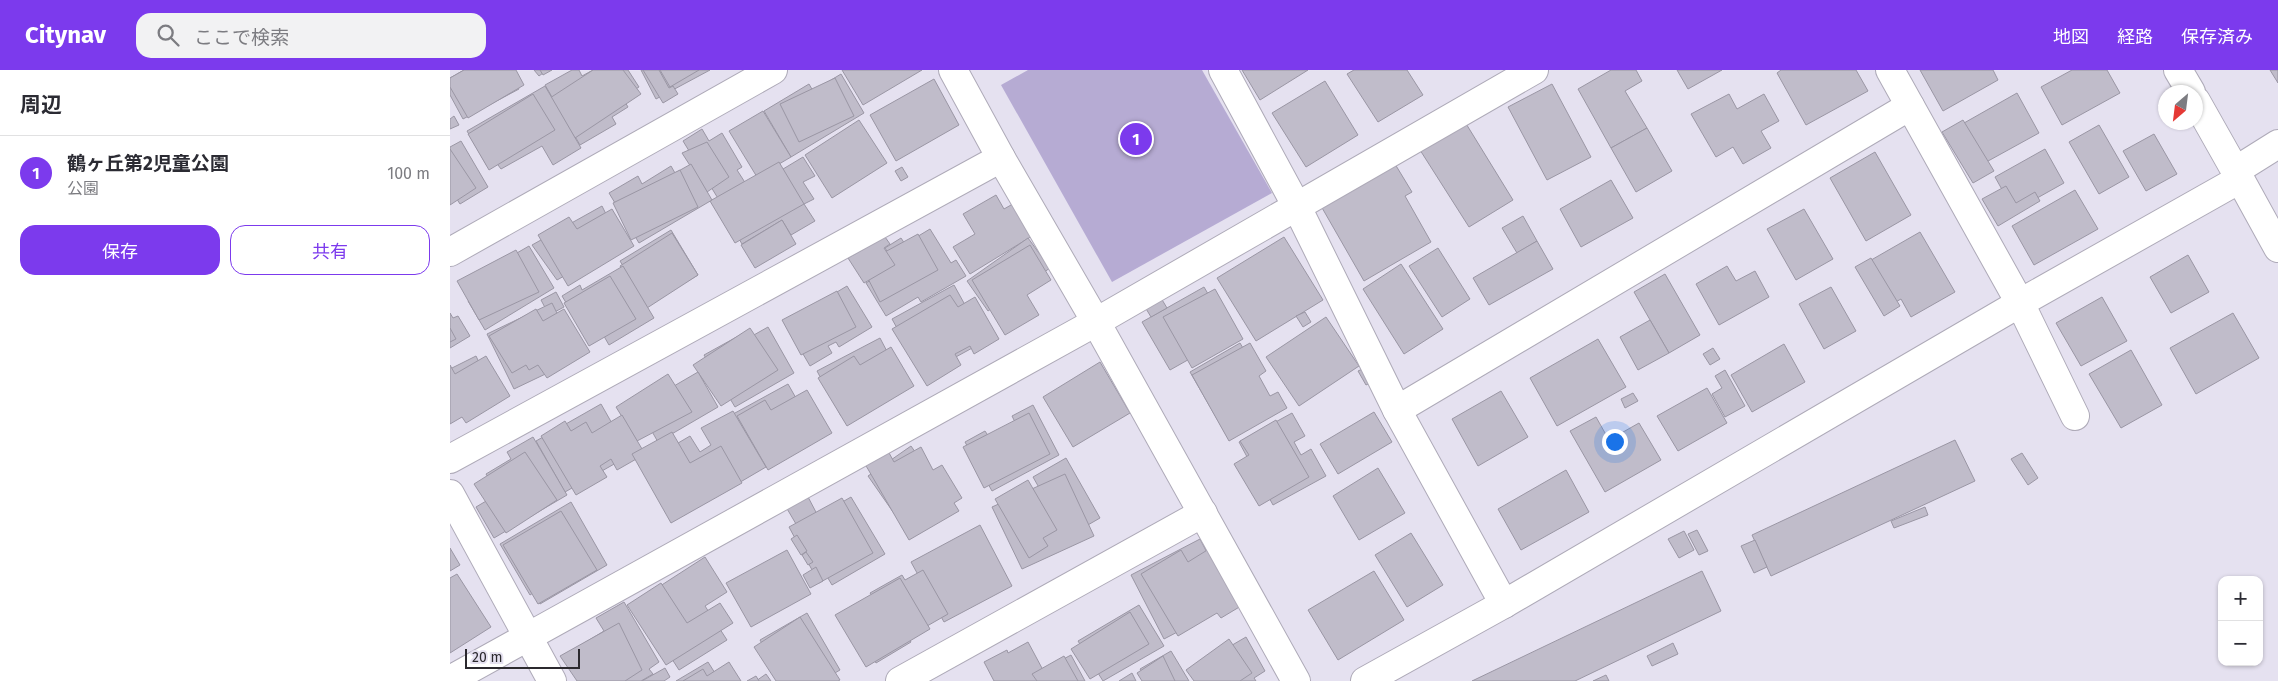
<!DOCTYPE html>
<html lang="ja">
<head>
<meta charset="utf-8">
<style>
	body { margin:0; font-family:"Fira Sans","Noto Sans JP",sans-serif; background:#f2f2f3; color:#2b2b33 }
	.controls { position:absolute; right:15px; bottom:15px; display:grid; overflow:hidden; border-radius:10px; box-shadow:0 1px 4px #0004 }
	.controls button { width:45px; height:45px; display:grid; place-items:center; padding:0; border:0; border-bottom:1px solid #e1e1e2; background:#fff; color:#2b2b33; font:25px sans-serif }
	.compass { position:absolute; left:1708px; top:15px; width:45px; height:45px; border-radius:50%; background:#fff; box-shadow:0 1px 4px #0004; rotate:208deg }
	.scale { position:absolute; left:15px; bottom:12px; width:115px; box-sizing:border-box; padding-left:5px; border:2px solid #2b292e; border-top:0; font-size:14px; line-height:18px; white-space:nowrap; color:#2b292e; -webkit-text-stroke:4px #e5e1f0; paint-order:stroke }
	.you { position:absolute; left:1164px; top:371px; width:18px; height:18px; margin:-12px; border:4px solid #fff; border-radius:50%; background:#1a73e8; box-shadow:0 0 0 8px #1a73e833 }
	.badge { display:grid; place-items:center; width:32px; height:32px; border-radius:50%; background:#7c3aed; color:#fff; font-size:16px; font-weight:700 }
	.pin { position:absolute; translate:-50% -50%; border:2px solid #fff; box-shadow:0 1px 5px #0006 }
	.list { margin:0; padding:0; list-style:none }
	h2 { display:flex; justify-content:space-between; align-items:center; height:65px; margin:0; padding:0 20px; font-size:21px }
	h2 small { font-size:16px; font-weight:400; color:#7c7c81 }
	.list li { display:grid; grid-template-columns:32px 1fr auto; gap:15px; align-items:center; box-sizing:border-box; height:75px; padding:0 20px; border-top:1px solid #e1e1e2 }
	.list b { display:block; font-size:19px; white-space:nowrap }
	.list p { margin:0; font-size:16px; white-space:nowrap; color:#7c7c81 }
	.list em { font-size:16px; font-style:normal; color:#7c7c81 }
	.actions { display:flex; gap:10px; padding:15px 20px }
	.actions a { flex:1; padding:11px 0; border:1px solid #7c3aed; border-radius:15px; text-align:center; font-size:18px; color:#7c3aed }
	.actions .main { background:#7c3aed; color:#fff }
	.icon { flex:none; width:28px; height:28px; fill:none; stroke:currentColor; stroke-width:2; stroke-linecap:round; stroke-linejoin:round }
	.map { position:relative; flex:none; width:1828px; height:611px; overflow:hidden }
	header { display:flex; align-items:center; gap:30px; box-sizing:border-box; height:70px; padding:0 25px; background:#7c3aed; color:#fff }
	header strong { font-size:24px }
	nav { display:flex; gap:28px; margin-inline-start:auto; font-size:18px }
	.search { width:350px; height:45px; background:#f2f2f3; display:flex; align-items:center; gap:12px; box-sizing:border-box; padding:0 18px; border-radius:15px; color:#7c7c81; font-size:19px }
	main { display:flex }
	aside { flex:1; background:#fff }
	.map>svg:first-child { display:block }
	.green { fill:#b6abd3 }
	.building { fill:#c0bcca; stroke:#9a96a4 }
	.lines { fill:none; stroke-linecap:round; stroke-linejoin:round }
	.minor-casing { stroke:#aeaab8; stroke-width:30 }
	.tertiary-casing { stroke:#aeaab8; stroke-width:30 }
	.minor { stroke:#fff; stroke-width:28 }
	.tertiary { stroke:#fff; stroke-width:28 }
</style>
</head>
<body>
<header>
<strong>Citynav</strong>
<div class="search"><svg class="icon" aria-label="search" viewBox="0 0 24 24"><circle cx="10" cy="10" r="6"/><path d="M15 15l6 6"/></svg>ここで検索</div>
<nav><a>地図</a><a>経路</a><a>保存済み</a></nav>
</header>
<main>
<aside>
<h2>周辺<small></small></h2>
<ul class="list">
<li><span class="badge">1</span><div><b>鶴ヶ丘第2児童公園</b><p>公園</p></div><em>100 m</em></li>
</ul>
<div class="actions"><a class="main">保存</a><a>共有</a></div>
</aside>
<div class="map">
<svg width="1828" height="611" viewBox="0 0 1828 611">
	<rect width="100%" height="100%" fill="#e5e1f0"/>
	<!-- green -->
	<path class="green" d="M578 0H752L822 123 662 212 551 15Z"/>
	<!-- building -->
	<g class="building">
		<path d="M14 0H59L69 19 13 49 0 25V8Z"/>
		<path d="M14 0H66L74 15 18 48 0 17V8Z"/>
		<path d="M84 0H97L89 6Z"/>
		<path d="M90 0H102L93 5Z"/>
		<path d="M122 0H129L132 6 143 0H178L189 17 172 27 178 37 162 47 166 54 130 75 95 15Z"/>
		<path d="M143 0H173L191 24 125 68 100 28Z"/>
		<path d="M191 0H260L206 29Z"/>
		<path d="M193 0H209L219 18 223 16 228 24 213 33Z"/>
		<path d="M210 0H249L220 17Z"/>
		<path d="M392 0H472L413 35Z"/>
		<path d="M792 0H858L810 30Z"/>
		<path d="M904 0H957L973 25 928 52 897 4Z"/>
		<path d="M1161 0H1186L1192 11 1175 21 1197 58 1161 78 1128 19Z"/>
		<path d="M1227 0H1272L1238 19Z"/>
		<path d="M1331 0H1406L1418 21 1356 55 1327 3Z"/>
		<path d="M1470 0H1543L1548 10 1493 41Z"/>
		<path d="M1622 0H1657L1670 23 1612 55 1591 17Z"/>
		<path d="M1820 0H1828V13Z"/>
		<path d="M391 4 414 43 341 87 314 41 359 14 363 21Z"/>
		<path d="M385 8 404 46 349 72 330 34Z"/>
		<path d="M484 9 509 55 446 91 420 45Z"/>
		<path d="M875 11 908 65 856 97 822 43Z"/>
		<path d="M1102 14 1141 87 1097 110 1058 37Z"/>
		<path d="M95 16 131 78 103 95 92 76 51 99 45 91 37 96 17 61Z"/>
		<path d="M1567 23 1589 63 1529 96 1507 57Z"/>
		<path d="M83 24 105 60 39 100 18 64Z"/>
		<path d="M1279 24 1287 39 1314 24 1329 51 1311 61 1321 78 1293 94 1283 77 1266 87 1241 44Z"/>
		<path d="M313 41 341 87 307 107 279 61Z"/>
		<path d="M4 46 9 55 0 59V49Z"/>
		<path d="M409 50 437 93 382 128 355 85Z"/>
		<path d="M1513 50 1544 101 1523 113 1492 62Z"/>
		<path d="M1015 52 1063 130 1019 157 970 80Z"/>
		<path d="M1649 55 1679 107 1649 124 1619 72Z"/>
		<path d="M1197 58 1222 101 1186 122 1161 78Z"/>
		<path d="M252 59 259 71 272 63 292 97 287 100 296 114 269 130 233 71Z"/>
		<path d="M1704 64 1727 104 1696 121 1673 81Z"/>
		<path d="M11 71 38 117 10 134 1 120 0 121V77Z"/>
		<path d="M257 72 279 107 257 122 232 83Z"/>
		<path d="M0 79 26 118 0 135Z"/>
		<path d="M1595 79 1614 113 1564 141 1545 107Z"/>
		<path d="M1425 82 1461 145 1416 171 1380 108Z"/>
		<path d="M353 87 365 106 353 112 364 129 354 134 365 151 341 165 332 150 292 174 270 137Z"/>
		<path d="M329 92 354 134 285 173 260 131Z"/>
		<path d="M241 94 262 130 189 173 159 123 188 106 192 114 221 96 225 103Z"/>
		<path d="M945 94 962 122 955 126 981 172 914 211 871 136Z"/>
		<path d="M452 97 458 107 451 111 445 101Z"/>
		<path d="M230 100 248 137 181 170 163 133Z"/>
		<path d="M1161 110 1183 148 1131 177 1110 139Z"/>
		<path d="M1556 116 1566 133 1585 122 1590 131 1548 156 1532 129Z"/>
		<path d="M1625 120 1648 159 1584 195 1562 156Z"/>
		<path d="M546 125 554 139 568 131 587 163 520 204 503 177 525 164 513 144Z"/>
		<path d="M152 136 171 174 107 210 82 175Z"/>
		<path d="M162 139 184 176 118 216 88 165 119 147 127 159Z"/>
		<path d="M1354 139 1383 189 1346 210 1317 159Z"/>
		<path d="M1073 146 1087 171 1067 183 1052 158Z"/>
		<path d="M332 150 346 174 305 198 291 175Z"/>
		<path d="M480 159 501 193 506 190 516 206 471 232 468 227 436 246 416 213 446 195 435 178 451 168 455 174Z"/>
		<path d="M221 160 248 205 219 222 217 219 195 231 170 191Z"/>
		<path d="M1470 162 1505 222 1461 247 1451 229 1433 239 1409 197Z"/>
		<path d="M222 163 248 205 197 238 170 196Z"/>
		<path d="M468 164 488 200 430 232 411 195Z"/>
		<path d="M435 167 440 174 434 178 445 195 414 213 398 188Z"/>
		<path d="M834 167 873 230 806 271 767 208Z"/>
		<path d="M578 168 600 198 538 241 517 211Z"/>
		<path d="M1087 171 1103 199 1039 235 1023 208Z"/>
		<path d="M580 175 601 210 577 225 589 245 555 265 522 210Z"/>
		<path d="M79 176 104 218 35 260 18 231 26 226 17 212Z"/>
		<path d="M988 178 1020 229 992 247 959 196Z"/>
		<path d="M66 180 89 222 29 250 7 211Z"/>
		<path d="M1738 185 1759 222 1721 243 1700 207Z"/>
		<path d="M1421 188 1450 236 1434 246 1405 197Z"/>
		<path d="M951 194 993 259 954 284 913 219Z"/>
		<path d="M173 196 204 248 159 275 151 261 138 269 112 226 130 215 132 220Z"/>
		<path d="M1277 196 1286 211 1305 201 1319 227 1269 255 1246 214Z"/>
		<path d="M1215 204 1250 265 1219 283 1184 222Z"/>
		<path d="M160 206 186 249 139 276 114 233Z"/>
		<path d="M504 215 535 271 473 305 442 249Z"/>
		<path d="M397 216 422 257 389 277 386 272 378 276 382 283 360 296 335 253Z"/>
		<path d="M754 217 782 265 720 300 692 252Z"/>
		<path d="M1381 217 1406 261 1374 279 1349 234Z"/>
		<path d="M765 219 793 269 742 298 713 247Z"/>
		<path d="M387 221 406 257 351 285 332 250Z"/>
		<path d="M106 222 114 237 99 245 91 230Z"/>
		<path d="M500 225 508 237 525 227 549 269 524 284 520 276 505 284 511 295 477 316 442 259Z"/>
		<path d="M1652 227 1677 271 1631 296 1606 253Z"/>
		<path d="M711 228 717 238 701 247 695 237Z"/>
		<path d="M102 233 129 288 64 319 37 264Z"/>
		<path d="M86 239 93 251 114 239 140 282 97 308 88 295 79 300 76 295 62 303 39 266Z"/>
		<path d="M855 242 861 252 853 257 846 246Z"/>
		<path d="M0 243 3 248 8 246 20 266 0 278Z"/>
		<path d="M1783 243 1809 288 1746 324 1720 278Z"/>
		<path d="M876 247 909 296 849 336 816 287Z"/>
		<path d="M1200 250 1219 283 1188 300 1170 267Z"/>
		<path d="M318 257 344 303 285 337 254 285 292 264 295 270Z"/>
		<path d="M0 258 6 269 0 272Z"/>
		<path d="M300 258 328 300 271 336 243 295Z"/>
		<path d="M430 268 454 314 391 346 367 301Z"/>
		<path d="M1148 269 1176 317 1107 356 1080 308Z"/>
		<path d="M790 273 804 297 788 306 812 348 778 368 740 302Z"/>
		<path d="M800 273 816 301 809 306 820 326 828 322 837 338 779 371 742 305Z"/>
		<path d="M1334 274 1355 312 1302 342 1281 305Z"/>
		<path d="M441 277 464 316 397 356 368 308 404 286 410 295Z"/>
		<path d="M1263 278 1270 289 1260 295 1253 284Z"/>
		<path d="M1681 280 1712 335 1671 358 1639 304Z"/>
		<path d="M26 286 47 330 0 352V299Z"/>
		<path d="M36 286 60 326 16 353 12 347 0 354V295L5 304Z"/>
		<path d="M650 292 680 343 623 377 593 327Z"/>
		<path d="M917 297 924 311 916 315 908 301Z"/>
		<path d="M1275 300 1295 336 1275 347 1262 324 1272 318 1265 306Z"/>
		<path d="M248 302 268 337 208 372 188 337Z"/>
		<path d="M218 304 242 342 187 371 166 337Z"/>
		<path d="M338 314 367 365 303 400 274 349Z"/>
		<path d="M1257 318 1277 353 1228 381 1207 346Z"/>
		<path d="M357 320 382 363 318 400 287 346 315 330 321 340Z"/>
		<path d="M1051 321 1078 367 1028 396 1002 349Z"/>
		<path d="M1183 323 1188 331 1175 338 1171 329Z"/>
		<path d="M151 334 180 385 115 422 86 371Z"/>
		<path d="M583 335 609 385 542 421 515 372 535 361 541 370 567 356 562 346Z"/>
		<path d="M283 341 316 397 234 445 201 389 240 366 250 382 261 375 251 358Z"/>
		<path d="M924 342 942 372 888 404 870 374Z"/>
		<path d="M579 343 600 384 534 418 513 377Z"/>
		<path d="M842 343 855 366 844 372 851 385 861 379 876 406 823 435 789 372Z"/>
		<path d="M172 345 195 384 167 400 161 389 150 396 157 407 126 425 91 366 115 351 121 361 136 352 142 363Z"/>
		<path d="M1146 347 1159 370 1189 353 1211 390 1155 422 1120 361Z"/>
		<path d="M826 350 859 407 809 436 784 394 799 385 790 371Z"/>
		<path d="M222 362 240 393 271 376 292 413 221 453 182 384Z"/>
		<path d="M83 367 117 425 44 468 26 437 48 424 36 404 61 389 57 382Z"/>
		<path d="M1505 370 1525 411 1321 506 1302 465Z"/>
		<path d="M461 376 500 432 457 462 418 406Z"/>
		<path d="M471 377 483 400 492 395 512 428 504 433 509 441 459 470 415 394 438 381 444 392Z"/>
		<path d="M75 382 107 430 56 463 24 414Z"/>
		<path d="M1572 383 1588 408 1578 415 1561 389Z"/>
		<path d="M616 388 650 448 617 467 583 407Z"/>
		<path d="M928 398 955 443 909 470 883 426Z"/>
		<path d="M1116 400 1139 442 1071 480 1048 439Z"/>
		<path d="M615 404 644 466 572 499 542 437Z"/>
		<path d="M578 410 607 460 593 468 598 476 579 488 545 429Z"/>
		<path d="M357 425 368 446 401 427 435 484 382 515 336 437Z"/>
		<path d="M392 428 423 483 369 513 339 457Z"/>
		<path d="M121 432 157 495 90 534 83 523 80 525 50 474Z"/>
		<path d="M1475 437 1478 445 1444 458 1441 451Z"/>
		<path d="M111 441 147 500 88 534 53 475Z"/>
		<path d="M530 455 562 516 494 552 461 492Z"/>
		<path d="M1247 460 1258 481 1249 485 1238 464Z"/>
		<path d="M1234 461 1244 480 1229 488 1218 469Z"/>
		<path d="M961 463 993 515 957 537 925 485Z"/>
		<path d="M347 465 357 481 351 485 341 469Z"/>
		<path d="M750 469 783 533 714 569 681 505Z"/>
		<path d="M1305 470 1317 497 1304 503 1291 476Z"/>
		<path d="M767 474 801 530 771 548 767 543 728 566 691 504 731 480 738 492Z"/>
		<path d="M0 478 10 495 0 501Z"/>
		<path d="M337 480 361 524 301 557 276 513Z"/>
		<path d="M356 482 363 492 358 495 352 485Z"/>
		<path d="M255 487 277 522 255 536 277 570 229 600 199 553 217 541 204 520Z"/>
		<path d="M366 497 373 511 360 518 353 505Z"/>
		<path d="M473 500 498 544 458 567 461 572 426 593 399 545 425 530 420 523 452 505 455 510Z"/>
		<path d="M924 501 954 550 888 590 858 540Z"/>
		<path d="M1252 501 1271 541 1125 611H1022Z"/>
		<path d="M7 504 41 557 0 583V508Z"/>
		<path d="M450 508 480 559 416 597 385 545Z"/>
		<path d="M211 513 237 553 270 533 283 553 216 595 177 535Z"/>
		<path d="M174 532 209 592 199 599 203 604 191 611H128L113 586 154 561 146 548Z"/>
		<path d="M689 535 714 576 653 611 628 571Z"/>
		<path d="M680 542 699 574 640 609 621 579Z"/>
		<path d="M357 543 390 600 371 611H342L338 604 331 607 310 570Z"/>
		<path d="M350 547 390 610 388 611H326L304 577Z"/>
		<path d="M169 553 192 600 175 611H127L110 586Z"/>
		<path d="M796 567 815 601 804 608 806 611H753L748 603 745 606 740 598 764 585 767 591 775 586 772 581Z"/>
		<path d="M779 569 802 603 790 611H744L736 600Z"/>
		<path d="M578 572 593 600 621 585 635 611H544L534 592 557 580 558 583Z"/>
		<path d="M1223 573 1228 584 1202 596 1197 586Z"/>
		<path d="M721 581 739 611H698L690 599Z"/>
		<path d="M614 586 628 611H587L582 604Z"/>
		<path d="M713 586 725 611H692L687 603Z"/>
		<path d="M258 592 270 611H226Z"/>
		<path d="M279 592 291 611H233L253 599 257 606Z"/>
		<path d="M215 598 220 607 214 611H192Z"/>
		<path d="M682 603 686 611H669Z"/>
		<path d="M316 604 321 611H306Z"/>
		<path d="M1156 605 1159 611H1143Z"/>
		<path d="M306 606 309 611H297Z"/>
	</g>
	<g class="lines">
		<!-- minor casing -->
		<g class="minor-casing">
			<g id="minor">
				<path d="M503 0 551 88 646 252 846 611"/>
				<path d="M773 0 846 135 947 340 1054 534"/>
				<path d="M1440 0 1570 233 1625 346"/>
				<path d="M1785 101 1828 74"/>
				<path d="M0 182 323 0"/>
				<path d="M947 340 1460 36"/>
				<path d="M0 389 551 88"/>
				<path d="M0 424 102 611"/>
				<path d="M0 610 646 252 1084 0"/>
				<path d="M450 611 753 443"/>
				<path d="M915 611 1054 534 1570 233 1790 109 1828 178"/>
			</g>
		</g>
		<!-- tertiary casing -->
		<g class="tertiary-casing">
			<g id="tertiary">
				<path d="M1728 0 1741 22"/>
				<path d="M1746 31 1790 109"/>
			</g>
		</g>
		<!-- minor -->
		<use href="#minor" class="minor"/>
		<!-- tertiary -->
		<use href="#tertiary" class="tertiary"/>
	</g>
</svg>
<div class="controls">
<button>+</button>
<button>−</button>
</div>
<svg class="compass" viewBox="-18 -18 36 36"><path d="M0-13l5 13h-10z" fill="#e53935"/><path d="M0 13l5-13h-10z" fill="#7c7c81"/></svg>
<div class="scale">20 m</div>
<div class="you"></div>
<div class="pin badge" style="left:686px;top:69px">1</div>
</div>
</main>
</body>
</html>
